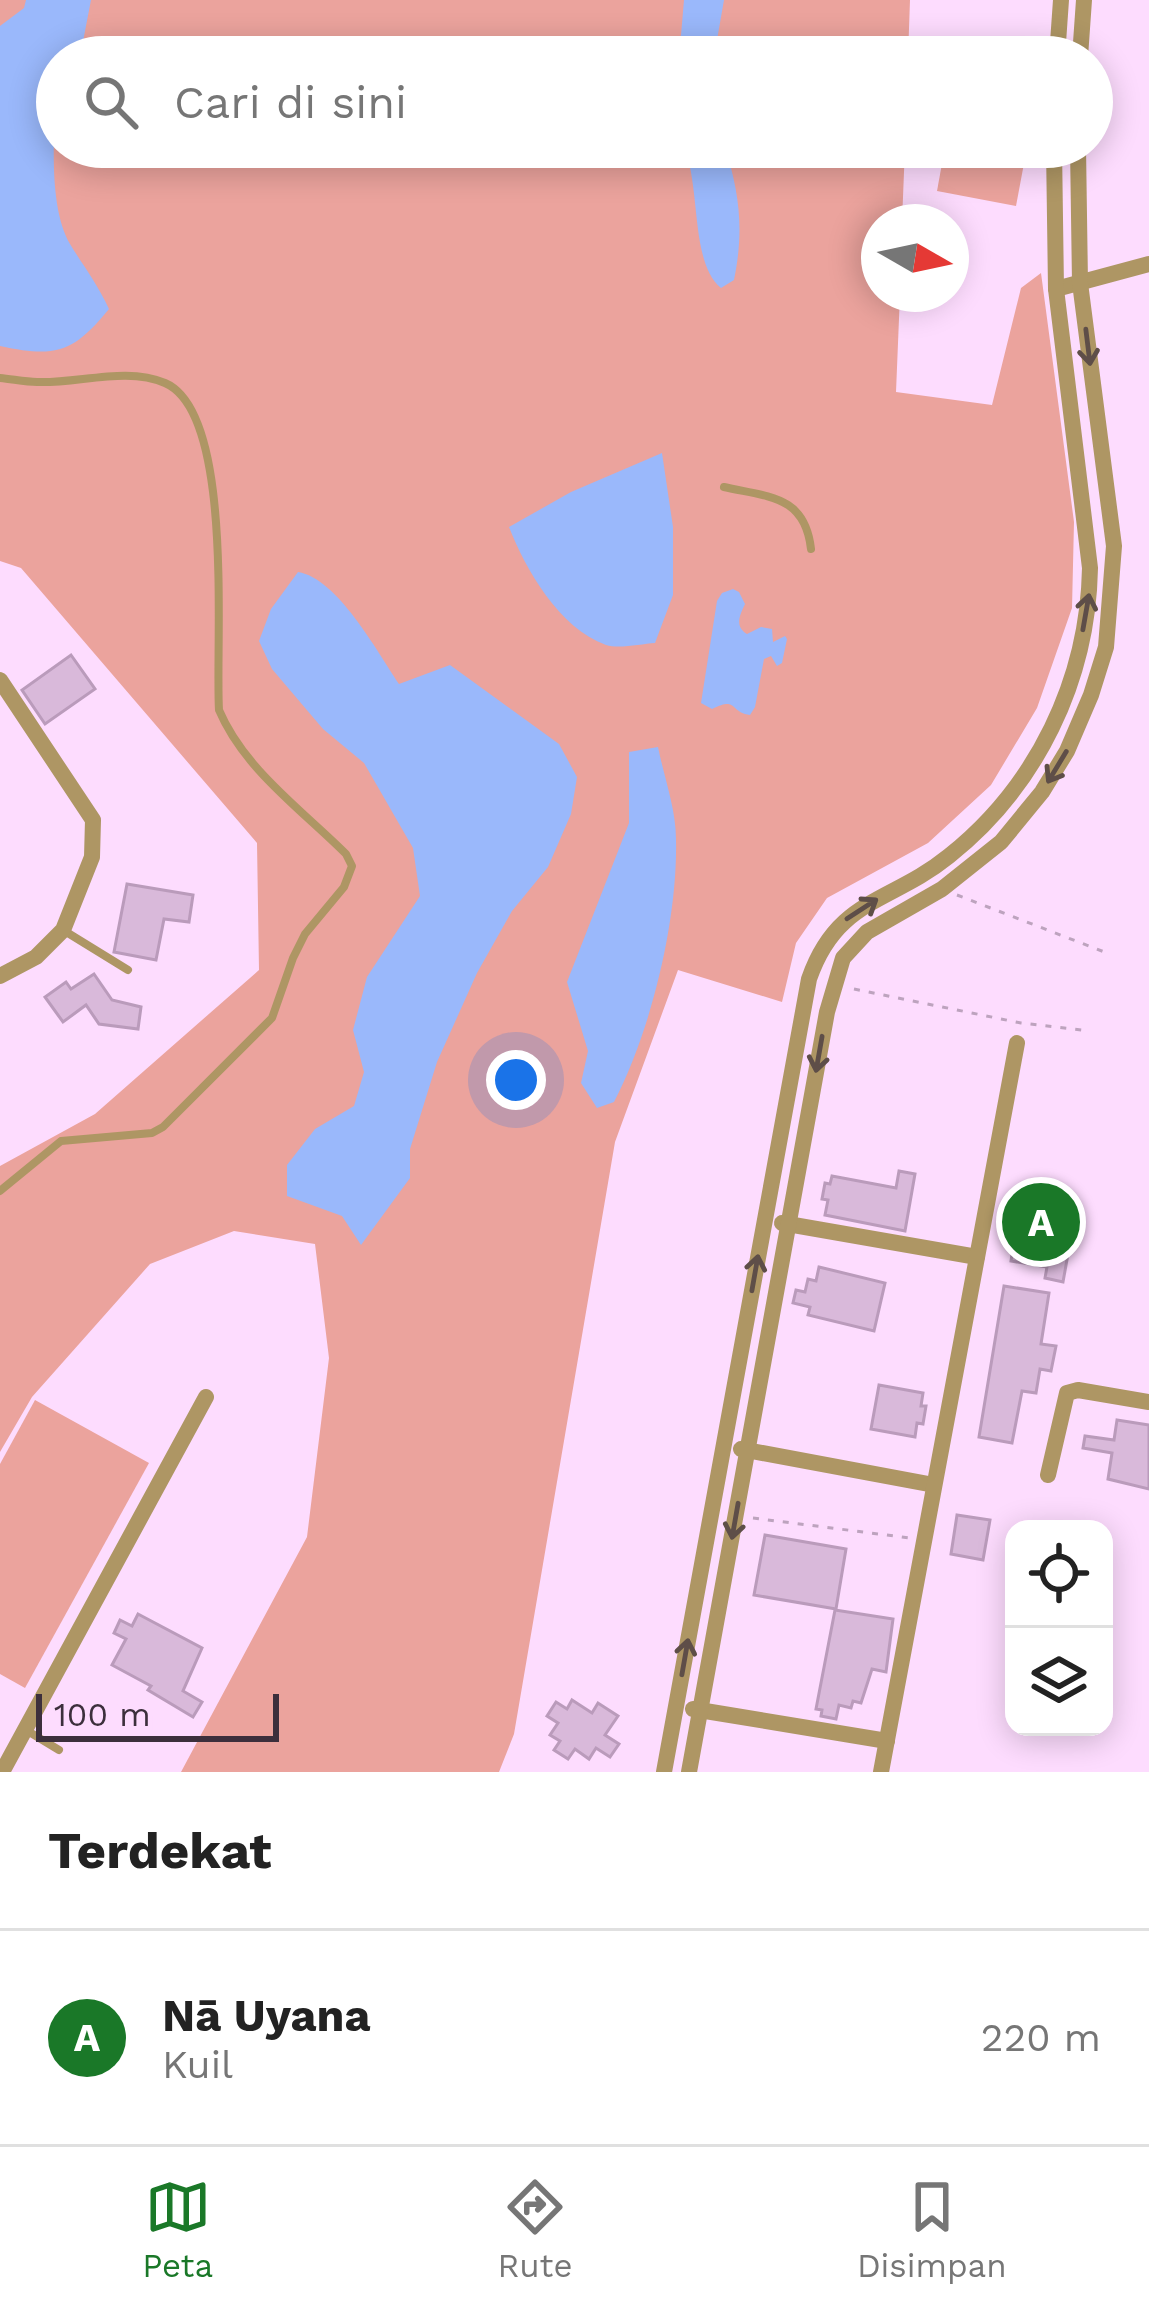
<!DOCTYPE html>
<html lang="id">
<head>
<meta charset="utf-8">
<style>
	body { margin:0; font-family:"Work Sans",sans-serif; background:#f6f6f6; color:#222 }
	.controls { position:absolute; right:36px; bottom:36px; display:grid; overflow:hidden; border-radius:24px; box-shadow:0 6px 30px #0003 }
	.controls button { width:108px; height:108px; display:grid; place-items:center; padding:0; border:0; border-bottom:3px solid #e0e0e0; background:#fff; color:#222; font:60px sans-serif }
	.compass { position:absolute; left:861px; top:204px; width:108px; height:108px; border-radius:50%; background:#fff; box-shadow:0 6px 30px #0003; rotate:99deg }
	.scale { position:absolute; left:36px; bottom:30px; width:243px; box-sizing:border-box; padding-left:12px; border:6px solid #3c2f3c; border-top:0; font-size:33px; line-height:42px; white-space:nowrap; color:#3c2f3c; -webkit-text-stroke:9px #fddcfe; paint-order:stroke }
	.you { position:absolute; left:516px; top:1080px; width:42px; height:42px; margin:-30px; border:9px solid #fff; border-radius:50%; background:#1a73e8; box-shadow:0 0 0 18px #1a73e833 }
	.badge { display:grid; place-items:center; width:78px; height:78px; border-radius:50%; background:#1a7828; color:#fff; font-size:39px; font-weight:700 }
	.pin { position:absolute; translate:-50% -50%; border:6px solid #fff; box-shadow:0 3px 12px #0006 }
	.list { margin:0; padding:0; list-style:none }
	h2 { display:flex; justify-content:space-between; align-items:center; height:156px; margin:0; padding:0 48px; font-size:51px }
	h2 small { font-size:39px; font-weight:400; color:#767676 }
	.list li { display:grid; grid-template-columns:78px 1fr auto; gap:36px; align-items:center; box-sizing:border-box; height:216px; padding:0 48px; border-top:3px solid #e0e0e0 }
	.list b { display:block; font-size:45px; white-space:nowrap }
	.list p { margin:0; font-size:39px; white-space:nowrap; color:#767676 }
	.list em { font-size:39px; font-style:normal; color:#767676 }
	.icon { flex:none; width:66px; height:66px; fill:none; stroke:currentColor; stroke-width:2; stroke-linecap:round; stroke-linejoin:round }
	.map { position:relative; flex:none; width:1149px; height:1772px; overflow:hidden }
	.search { position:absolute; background:#fff; box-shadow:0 6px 30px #0003; left:36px; right:36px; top:36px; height:132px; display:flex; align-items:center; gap:30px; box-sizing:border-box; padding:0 42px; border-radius:66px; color:#767676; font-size:45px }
	.sheet { height:372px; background:#fff }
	nav { display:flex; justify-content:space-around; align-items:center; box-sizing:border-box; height:168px; border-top:3px solid #e0e0e0; background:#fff; font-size:33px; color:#767676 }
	nav a { display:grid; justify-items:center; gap:6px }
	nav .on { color:#1a7828 }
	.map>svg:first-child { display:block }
	.green { fill:#eba39d }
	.water { fill:#9ab8fb }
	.building { fill:#d9b9da; stroke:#ba9bbb; stroke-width:3 }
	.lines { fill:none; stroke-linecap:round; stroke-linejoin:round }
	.path { stroke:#bda3be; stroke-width:3; stroke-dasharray:6 9; stroke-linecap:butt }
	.lane { stroke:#ae9664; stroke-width:8 }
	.street { stroke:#ae9664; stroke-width:16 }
	.oneway { stroke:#5e4e48 }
</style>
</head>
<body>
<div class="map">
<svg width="1149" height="1772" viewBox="0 0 1149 1772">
	<rect width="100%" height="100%" fill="#fddcfe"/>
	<!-- green -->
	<g class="green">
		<path d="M0 0H910L908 57H57V147H905L902 222H879V294H900L896 392 992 405 1021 288 1041 273 1074 522 1072 608 1037 708 991 785 928 843 827 898 796 943 782 1002 678 970 615 1142 514 1734 499 1772H181L307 1537 329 1358 315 1244 234 1231 150 1264 32 1397 0 1452V1166L95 1114 259 970 257 843 21 568 0 561Z"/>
		<path d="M945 147 1025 158 1016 206 937 191Z"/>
		<path d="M35 1400 149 1463 25 1688 0 1674V1464Z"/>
	</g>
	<!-- water -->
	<g class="water">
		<path d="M26 0H91L80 57H57C57 110 44 199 70 244 84 267 97 283 109 309 73 353 56 358 0 346V26L24 8Z"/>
		<path d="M684 0H724L714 57H674L681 35Z"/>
		<path d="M684 147H725C740 195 744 231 734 280L721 288C690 263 701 187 684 147Z"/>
		<path d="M662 453 673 527V595L655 643C641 644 619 649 606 645 559 628 526 570 509 527L571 492Z"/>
		<path d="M298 572C337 578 377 651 399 684L450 665 559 744 577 777 571 814 548 867 512 911 477 973 437 1062 410 1149V1178L361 1245 342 1216 287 1196V1165L315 1129 354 1106 364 1072 353 1030 367 977 420 896 413 848 364 763 323 729 272 669 259 641 271 609Z"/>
		<path d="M733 589 739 592 745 604C740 615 734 626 747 634L761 627 772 629 773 642 785 636 787 639 782 663 777 666 771 656 764 659 755 707 750 715C729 712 738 696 712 709L701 703 717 601 722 593Z"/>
		<path d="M658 747C664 777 676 809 676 839 678 920 651 1031 614 1102L597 1108 581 1083 588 1051 567 982 629 823V752Z"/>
	</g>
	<!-- building -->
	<g class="building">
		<path d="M71 655 95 689 45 724 22 690Z"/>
		<path d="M127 884 193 895 189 922 164 919 156 960 114 952Z"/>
		<path d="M94 974 112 1000 141 1007 138 1029 99 1024 86 1005 63 1022 45 997 66 982 71 989Z"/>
		<path d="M899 1171 915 1174 905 1231 825 1215 828 1200 822 1199 825 1183 830 1184 832 1176 896 1188Z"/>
		<path d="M1020 1195 1070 1205 1060 1252 1068 1254 1063 1282 1045 1278 1047 1267 1011 1261 1016 1228V1216L1013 1215Z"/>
		<path d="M819 1267 885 1283 874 1331 808 1315 810 1307 793 1303 796 1290 805 1292 808 1279 816 1281Z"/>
		<path d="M1004 1286 1049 1293 1041 1344 1056 1346 1051 1371 1040 1369 1036 1393 1022 1391 1012 1443 979 1437Z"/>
		<path d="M879 1385 923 1393 921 1406H926L923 1424 917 1423 915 1437 871 1429Z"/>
		<path d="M1117 1420 1149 1425V1489L1108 1479 1112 1453 1083 1448 1085 1436 1114 1440Z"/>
		<path d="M957 1515 990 1520 983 1560 951 1554Z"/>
		<path d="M765 1535 846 1549 836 1609 754 1595Z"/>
		<path d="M835 1610 893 1619 886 1672 872 1669 861 1703 853 1701 851 1708 839 1705 836 1719 821 1716 822 1710 816 1709Z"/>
		<path d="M138 1614 202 1648 183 1691 202 1702 193 1717 148 1690 151 1686 112 1665 126 1639 114 1633 120 1620 132 1626Z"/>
		<path d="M572 1700 592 1713 598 1703 618 1716 605 1735 619 1744 610 1757 596 1748 589 1759 575 1749 568 1759 554 1750 560 1741 550 1735 558 1723 547 1716 556 1702 567 1709Z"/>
	</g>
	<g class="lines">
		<!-- path -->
		<g class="path">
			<path d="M957 895 1107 953"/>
			<path d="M854 989 1021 1023 1082 1030"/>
			<path d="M753 1518 910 1538"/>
		</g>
		<!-- lane -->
		<g class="lane">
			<path d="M0 378C12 379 25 382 37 382 77 384 127 366 165 383 235 413 215 645 219 710 244 769 302 810 346 854L352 866 344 887 305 934 293 958 272 1018 163 1127 152 1133 61 1141 0 1191"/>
			<path d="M724 487C768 497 805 495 811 549"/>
			<path d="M63 930 128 970"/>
			<path d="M26 1730 59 1750"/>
		</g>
		<!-- street -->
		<g class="street">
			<path d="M1057 57 1061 0"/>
			<path d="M1080 57 1084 0"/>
			<path d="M1056 289 1149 264"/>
			<path d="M0 680 93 820 92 857 63 930 36 957 0 976"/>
			<path d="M782 1223 977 1257"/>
			<path d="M741 1449 934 1485"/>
			<path d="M1048 1475 1067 1393 1078 1390 1149 1402"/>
			<path d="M693 1709 887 1741"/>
			<path d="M2 1772 206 1397"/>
			<path d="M664 1772 809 979C837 898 891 903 949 856 1037 786 1088 680 1090 568L1056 289 1054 147"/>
			<path d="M689 1772 827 1012 843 958 867 932 942 889 1001 842 1042 792 1067 751 1091 695 1106 647 1114 546 1080 283 1078 147"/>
			<path d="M881 1772 1017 1043"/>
		</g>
	</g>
	<!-- one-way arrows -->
	<defs><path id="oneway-shaft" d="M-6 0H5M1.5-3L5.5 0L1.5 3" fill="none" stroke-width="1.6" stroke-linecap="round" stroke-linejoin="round" transform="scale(3)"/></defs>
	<g class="oneway">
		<use href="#oneway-shaft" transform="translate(1088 347) rotate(83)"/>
		<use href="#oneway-shaft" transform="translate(1086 612) rotate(-80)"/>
		<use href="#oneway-shaft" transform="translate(1057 767) rotate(121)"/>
		<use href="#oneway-shaft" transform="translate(862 909) rotate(-33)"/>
		<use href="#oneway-shaft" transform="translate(819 1054) rotate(100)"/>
		<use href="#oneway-shaft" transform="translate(755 1273) rotate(-80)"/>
		<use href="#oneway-shaft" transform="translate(735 1521) rotate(100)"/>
		<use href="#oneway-shaft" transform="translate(685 1657) rotate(-80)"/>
	</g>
</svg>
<div class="controls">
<button><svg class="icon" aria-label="locate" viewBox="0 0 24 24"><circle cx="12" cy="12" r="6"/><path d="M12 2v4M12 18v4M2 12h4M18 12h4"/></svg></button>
<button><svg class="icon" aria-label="layers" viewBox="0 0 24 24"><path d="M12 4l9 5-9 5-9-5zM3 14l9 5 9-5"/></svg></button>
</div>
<svg class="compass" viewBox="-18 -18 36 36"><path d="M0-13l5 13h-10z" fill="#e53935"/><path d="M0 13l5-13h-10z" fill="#767676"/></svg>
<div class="scale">100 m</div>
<div class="you"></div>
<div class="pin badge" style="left:1041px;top:1222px">A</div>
<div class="search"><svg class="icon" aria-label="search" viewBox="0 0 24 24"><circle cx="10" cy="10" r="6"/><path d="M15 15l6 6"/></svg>Cari di sini</div>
</div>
<section class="sheet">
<h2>Terdekat<small></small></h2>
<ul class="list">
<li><span class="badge">A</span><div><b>Nā Uyana</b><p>Kuil</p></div><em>220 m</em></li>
</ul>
</section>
<nav>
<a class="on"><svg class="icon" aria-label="map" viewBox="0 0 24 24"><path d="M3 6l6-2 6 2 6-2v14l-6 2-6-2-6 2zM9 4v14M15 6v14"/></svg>Peta</a>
<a><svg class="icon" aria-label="directions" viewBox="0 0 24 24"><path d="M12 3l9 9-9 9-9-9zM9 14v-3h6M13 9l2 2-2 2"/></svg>Rute</a>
<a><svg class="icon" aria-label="saved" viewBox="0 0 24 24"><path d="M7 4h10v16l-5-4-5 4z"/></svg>Disimpan</a>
</nav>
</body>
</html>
